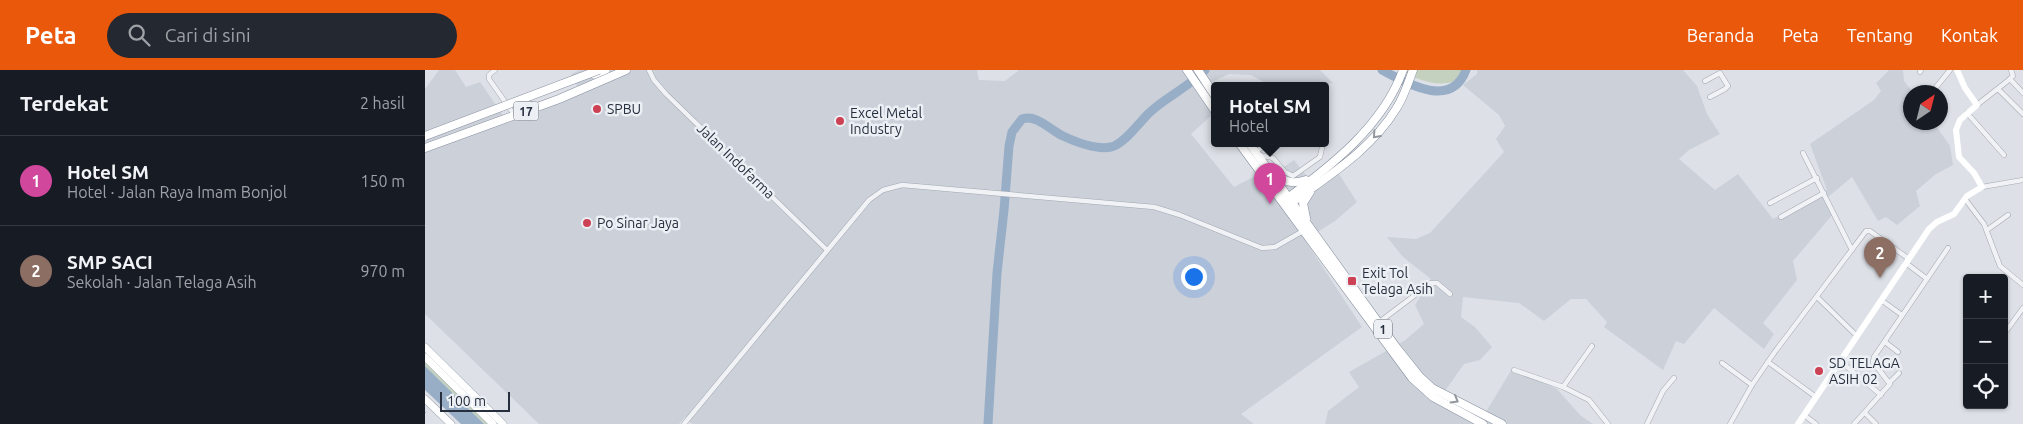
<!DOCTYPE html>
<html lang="id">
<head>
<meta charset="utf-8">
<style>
	body { margin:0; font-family:Ubuntu,sans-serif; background:#242831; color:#f1f3f6 }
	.controls { position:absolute; right:15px; bottom:15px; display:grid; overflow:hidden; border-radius:5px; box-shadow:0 1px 4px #0004 }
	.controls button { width:45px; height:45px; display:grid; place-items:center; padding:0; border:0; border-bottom:1px solid #363941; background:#171b24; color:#f1f3f6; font:25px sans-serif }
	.compass { position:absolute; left:1478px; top:15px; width:45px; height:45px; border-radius:50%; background:#171b24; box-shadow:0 1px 4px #0004; rotate:35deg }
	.scale { position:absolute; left:15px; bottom:12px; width:70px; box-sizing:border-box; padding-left:5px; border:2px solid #272f3e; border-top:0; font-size:14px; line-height:18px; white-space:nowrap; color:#272f3e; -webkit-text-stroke:4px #ecf0f5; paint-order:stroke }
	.you { position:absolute; left:768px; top:206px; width:18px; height:18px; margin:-12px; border:4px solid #fff; border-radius:50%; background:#1a73e8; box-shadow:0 0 0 8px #1a73e833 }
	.badge { display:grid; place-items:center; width:32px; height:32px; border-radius:50%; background:#ea580c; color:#fff; font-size:16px; font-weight:700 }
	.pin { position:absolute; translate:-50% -41px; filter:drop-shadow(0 1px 2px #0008) }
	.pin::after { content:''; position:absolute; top:26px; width:18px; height:15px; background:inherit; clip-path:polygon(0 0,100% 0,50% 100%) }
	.popup { position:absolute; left:786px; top:12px; width:118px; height:65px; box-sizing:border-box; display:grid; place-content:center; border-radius:5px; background:#171b24; filter:drop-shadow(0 1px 4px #0005); font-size:16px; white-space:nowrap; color:#9ea1a6 }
	.popup b { font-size:19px; color:#f1f3f6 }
	.popup::after { content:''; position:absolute; left:50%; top:100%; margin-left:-10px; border:10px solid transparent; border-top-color:#171b24 }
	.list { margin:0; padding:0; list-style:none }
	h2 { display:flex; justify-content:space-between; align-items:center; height:65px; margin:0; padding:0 20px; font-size:21px }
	h2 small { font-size:16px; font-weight:400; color:#9ea1a6 }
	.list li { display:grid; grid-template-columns:32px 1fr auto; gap:15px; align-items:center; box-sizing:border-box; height:90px; padding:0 20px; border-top:1px solid #363941 }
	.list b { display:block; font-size:19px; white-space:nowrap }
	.list p { margin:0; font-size:16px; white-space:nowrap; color:#9ea1a6 }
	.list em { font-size:16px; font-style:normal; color:#9ea1a6 }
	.icon { flex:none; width:28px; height:28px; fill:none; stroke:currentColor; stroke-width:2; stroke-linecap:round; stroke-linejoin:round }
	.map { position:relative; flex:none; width:1598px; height:354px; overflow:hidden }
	header { display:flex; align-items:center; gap:30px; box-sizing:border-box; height:70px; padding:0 25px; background:#ea580c; color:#fff }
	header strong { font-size:24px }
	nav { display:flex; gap:28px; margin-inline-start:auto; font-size:18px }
	.search { width:350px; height:45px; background:#242831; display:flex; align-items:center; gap:12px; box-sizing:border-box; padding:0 18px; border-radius:28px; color:#9ea1a6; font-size:19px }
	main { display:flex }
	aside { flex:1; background:#171b24 }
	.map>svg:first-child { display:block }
	.built { fill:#cbd0d9 }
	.green { fill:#c3d1be }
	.water { fill:#98aec7 }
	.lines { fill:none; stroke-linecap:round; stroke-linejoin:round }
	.stream { stroke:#98aec7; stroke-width:1 }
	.river { stroke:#98aec7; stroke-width:9 }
	.street-casing { stroke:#a3a8b1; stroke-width:5.5 }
	.primary-casing { stroke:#9da5b3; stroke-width:8 }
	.highway-casing { stroke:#858e9e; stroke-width:9 }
	.street { stroke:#f0f2f5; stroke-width:4.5 }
	.secondary { stroke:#fff; stroke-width:6 }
	.primary { stroke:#fff; stroke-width:7 }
	.highway { stroke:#fff; stroke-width:8 }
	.highway-bridge-casing { stroke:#858e9e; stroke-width:9; stroke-linecap:butt }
	.highway-bridge { stroke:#fff; stroke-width:8 }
	.oneway { stroke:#93979e }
	.poi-dot { fill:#cd4154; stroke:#ecf0f5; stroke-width:2 }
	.labels { text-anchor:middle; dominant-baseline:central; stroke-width:5; stroke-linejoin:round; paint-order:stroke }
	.shield { fill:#ecf0f5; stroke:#626975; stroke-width:1 }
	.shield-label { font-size:12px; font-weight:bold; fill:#272f3e }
	.poi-label { font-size:14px; fill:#272f3e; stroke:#ecf0f5; text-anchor:start }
	.street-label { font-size:14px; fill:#272f3e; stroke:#ecf0f5 }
</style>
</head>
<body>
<header>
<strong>Peta</strong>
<div class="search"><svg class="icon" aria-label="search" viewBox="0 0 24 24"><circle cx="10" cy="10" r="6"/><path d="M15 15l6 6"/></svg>Cari di sini</div>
<nav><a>Beranda</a><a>Peta</a><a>Tentang</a><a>Kontak</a></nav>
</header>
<main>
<aside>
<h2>Terdekat<small>2 hasil</small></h2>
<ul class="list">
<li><span class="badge" style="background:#d1479c">1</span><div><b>Hotel SM</b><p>Hotel · Jalan Raya Imam Bonjol</p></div><em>150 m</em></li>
<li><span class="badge" style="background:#8d6e63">2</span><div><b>SMP SACI</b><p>Sekolah · Jalan Telaga Asih</p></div><em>970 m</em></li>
</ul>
</aside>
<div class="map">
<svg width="1598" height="354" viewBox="0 0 1598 354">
	<rect width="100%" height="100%" fill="#dde1e7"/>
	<!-- built -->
	<g class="built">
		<path d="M14 0H30L41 17 55 12 82 51 155 21 146 4 155 0H552L554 10 580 11 594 0H895L908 13 897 15H844L826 5 804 4 774 18 789 43 766 64 809 117 838 102 843 108 869 90 885 110 907 93 932 132 910 151 880 170 937 257 816 344 829 354H267L260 347 254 354H114L0 244V19Z"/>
		<path d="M1052 0H1258L1272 16 1282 44 1295 64 1264 80 1254 89 1290 120 1313 104 1348 149 1402 120 1385 74 1449 30 1456 21 1451 13 1464 0H1478L1479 11 1488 22H1486V52L1509 53 1525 76 1528 95 1511 104 1491 121 1495 136 1472 155 1461 147 1453 151 1427 107 1403 127 1409 143 1368 191 1372 210 1338 253 1349 264 1339 279 1289 238 1259 274 1251 271 1238 300 1179 257 1182 252 1161 229H1146L1119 251 1094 233 1038 227 1036 247 1050 257 1067 277 1055 290 1039 294 1015 328 1056 350 1087 299 1132 319 1155 345 1168 354H900L903 341 934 317 924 302 979 271 999 254 990 235 1006 209 978 187 962 167 991 169 1005 163 1079 82 1071 69 1080 56 1074 45 1038 15 1052 4Z"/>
	</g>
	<!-- green -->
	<g class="green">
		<path d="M975 0H1043C1027 23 995 12 975 0Z"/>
		<path d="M0 277 78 354H59L0 296Z"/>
	</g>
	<!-- water -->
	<path class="water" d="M0 296 59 354H36L0 320Z"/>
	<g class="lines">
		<!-- stream -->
		<path class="stream" d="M0 343 1 342"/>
		<!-- river -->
		<g class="river">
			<path d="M957 0C982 13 1026 40 1041 0"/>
			<path d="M563 354 572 203 579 140 584 76 587 62 597 49C612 44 625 60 638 66 651 72 672 80 686 77 698 75 714 53 723 44 740 27 763 18 780 0"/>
		</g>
		<!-- street casing -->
		<g class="street-casing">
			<g id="street">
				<path d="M70 0 64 5V9L88 43"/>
				<path d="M224 0 229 10 241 24 402 180"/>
				<path d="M1495 2 1496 0"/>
				<path d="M1585 9 1598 23"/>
				<path d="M1280 11 1295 3 1303 16 1300 19 1285 27"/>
				<path d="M1573 19 1598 44"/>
				<path d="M1508 21 1525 0"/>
				<path d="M1552 35 1585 9 1588 6 1586 0"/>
				<path d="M1542 43 1579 85"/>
				<path d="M831 82 842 73"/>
				<path d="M1378 83 1427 180"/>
				<path d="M834 85 848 88 860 102 868 106 895 87 898 73"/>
				<path d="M1557 117 1598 110"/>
				<path d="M1540 129 1559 154 1575 196 1598 215"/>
				<path d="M1345 133 1392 108"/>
				<path d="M1356 147 1399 123"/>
				<path d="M1562 160 1583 145"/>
				<path d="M1481 193 1502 209"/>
				<path d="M1392 227 1432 266"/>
				<path d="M1456 230 1477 245"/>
				<path d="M953 253 1006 213H1012L1025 224"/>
				<path d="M1582 260 1598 238"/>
				<path d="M1460 272 1473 282"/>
				<path d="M1415 291 1456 325"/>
				<path d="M1343 292 1391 327"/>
				<path d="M1297 293 1327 315"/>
				<path d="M1089 300 1138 317 1164 330 1183 354"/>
				<path d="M1465 312 1474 303"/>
				<path d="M1138 317 1167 276"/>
				<path d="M1440 343 1451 354"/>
				<path d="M1379 345 1391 354"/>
				<path d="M259 354 444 130 458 120 477 115 729 137 755 145 837 178 850 177 878 161"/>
				<path d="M1222 354 1238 321 1249 308"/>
				<path d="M1305 354 1327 315 1349 283 1441 161H1445L1484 189"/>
				<path d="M1429 354 1465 314 1448 292 1449 287 1523 178"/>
			</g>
		</g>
		<!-- primary casing -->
		<g class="primary-casing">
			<g id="primary">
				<path d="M169 5 181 0"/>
				<path d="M0 277 78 354"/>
				<path d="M0 287 68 354"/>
				<path d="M0 329 26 354"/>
			</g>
		</g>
		<!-- highway casing -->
		<g class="highway-casing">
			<g id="highway">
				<path d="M762 0 790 41"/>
				<path d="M773 0 790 26"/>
				<path d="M814 73 987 308 1008 327 1058 354"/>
				<path d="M824 73 971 277 995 307 1007 318 1077 354"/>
				<path d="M0 78 134 29 201 0"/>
				<path d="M851 104C861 113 869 114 881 110"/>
				<path d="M860 130C906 96 958 56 978 0"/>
				<path d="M865 134C903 106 946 80 971 39 979 27 983 13 988 0"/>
				<path d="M881 148 878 133 885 122"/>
			</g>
		</g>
		<!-- street -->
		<use href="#street" class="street"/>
		<!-- secondary -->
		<path class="secondary" d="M1373 354 1504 159 1512 152 1529 144 1542 126 1557 117 1549 103 1534 87 1531 60 1535 50 1552 35 1540 18 1532 0"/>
		<!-- primary -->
		<use href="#primary" class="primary"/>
		<!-- highway -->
		<use href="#highway" class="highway"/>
		<!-- highway-bridge casing -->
		<g class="highway-bridge-casing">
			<path id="highway-bridge" d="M0 66 174 0"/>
		</g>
		<!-- highway-bridge -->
		<use href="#highway-bridge" class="highway-bridge"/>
	</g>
	<!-- one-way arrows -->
	<defs><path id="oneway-chevron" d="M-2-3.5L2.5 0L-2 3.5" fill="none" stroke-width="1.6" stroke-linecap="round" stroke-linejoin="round" transform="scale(1.25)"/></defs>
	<g class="oneway">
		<use href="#oneway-chevron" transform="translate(951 65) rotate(132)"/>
		<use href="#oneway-chevron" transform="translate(1030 330) rotate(30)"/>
	</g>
	<!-- markers -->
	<g class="poi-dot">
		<circle cx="172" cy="39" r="5"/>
		<circle cx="415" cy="51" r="5"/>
		<circle cx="162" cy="153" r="5"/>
		<rect x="922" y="206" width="10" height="10" rx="2.5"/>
		<circle cx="1394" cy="301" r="5"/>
	</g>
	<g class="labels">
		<!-- shield labels -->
		<g class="shield">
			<rect x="88.5" y="31.5" width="25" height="19" rx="4"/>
			<rect x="949" y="249.5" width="18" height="19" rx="4"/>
		</g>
		<g class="shield-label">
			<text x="101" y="41">17</text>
			<text x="958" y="259">1</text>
		</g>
		<!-- poi labels -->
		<g class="poi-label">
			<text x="182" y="39">SPBU</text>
			<text x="425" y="43">Excel Metal<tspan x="425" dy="16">Industry</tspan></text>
			<text x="172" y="153">Po Sinar Jaya</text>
			<text x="937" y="203">Exit Tol<tspan x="937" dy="16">Telaga Asih</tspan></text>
			<text x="1404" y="293">SD TELAGA<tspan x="1404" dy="16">ASIH 02</tspan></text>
		</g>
		<!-- street labels -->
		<g class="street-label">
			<text transform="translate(311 91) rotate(44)">Jalan Indofarma</text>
		</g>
	</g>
</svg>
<div class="controls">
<button>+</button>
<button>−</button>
<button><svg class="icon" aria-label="locate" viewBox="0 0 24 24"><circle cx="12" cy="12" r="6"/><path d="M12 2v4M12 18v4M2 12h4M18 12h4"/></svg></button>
</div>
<svg class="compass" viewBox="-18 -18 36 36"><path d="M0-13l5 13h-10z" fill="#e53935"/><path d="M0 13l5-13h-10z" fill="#9ea1a6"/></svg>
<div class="scale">100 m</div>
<div class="you"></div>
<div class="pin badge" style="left:845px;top:134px;background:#d1479c">1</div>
<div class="popup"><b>Hotel SM</b>Hotel</div>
<div class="pin badge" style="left:1455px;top:208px;background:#8d6e63">2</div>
</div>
</main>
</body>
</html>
